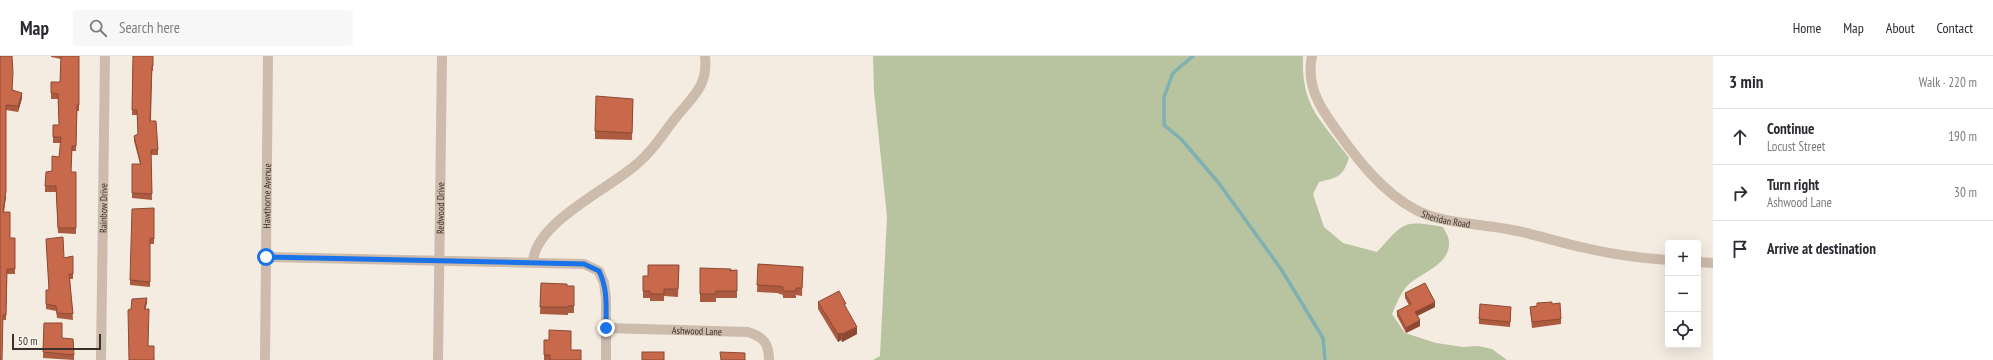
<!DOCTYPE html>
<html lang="en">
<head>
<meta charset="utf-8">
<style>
	body { margin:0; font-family:"PT Sans Narrow",sans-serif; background:#f7f7f7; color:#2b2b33 }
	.controls { position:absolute; right:12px; bottom:12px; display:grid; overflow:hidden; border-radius:4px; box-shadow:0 4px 16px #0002 }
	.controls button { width:36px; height:36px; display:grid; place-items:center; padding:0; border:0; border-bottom:1px solid #e1e1e2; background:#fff; color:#2b2b33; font:20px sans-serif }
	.scale { position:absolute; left:12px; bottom:10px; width:89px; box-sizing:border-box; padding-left:4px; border:2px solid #3b302b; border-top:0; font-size:11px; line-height:14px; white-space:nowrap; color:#3b302b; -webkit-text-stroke:3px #fbf5ee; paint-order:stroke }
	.stop { position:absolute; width:12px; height:12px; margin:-9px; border:3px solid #1a73e8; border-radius:50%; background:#fff }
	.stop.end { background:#1a73e8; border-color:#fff; box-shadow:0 1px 4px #0008 }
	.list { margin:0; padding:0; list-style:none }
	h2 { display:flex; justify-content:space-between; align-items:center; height:52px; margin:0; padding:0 16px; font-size:17px }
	h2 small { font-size:13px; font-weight:400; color:#7c7c81 }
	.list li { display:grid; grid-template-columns:26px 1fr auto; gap:12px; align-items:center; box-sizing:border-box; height:56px; padding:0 16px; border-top:1px solid #e1e1e2 }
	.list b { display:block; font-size:15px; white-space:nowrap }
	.list p { margin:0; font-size:13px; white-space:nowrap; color:#7c7c81 }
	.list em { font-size:13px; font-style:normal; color:#7c7c81 }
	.icon { flex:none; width:22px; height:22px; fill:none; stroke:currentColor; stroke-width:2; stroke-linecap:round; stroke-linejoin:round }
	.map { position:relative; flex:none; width:1713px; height:304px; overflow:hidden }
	header { display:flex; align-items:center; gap:24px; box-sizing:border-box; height:56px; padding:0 20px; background:#fff; border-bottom:1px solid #e1e1e2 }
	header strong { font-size:19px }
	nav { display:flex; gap:22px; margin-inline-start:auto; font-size:14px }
	.search { width:280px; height:36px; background:#f7f7f7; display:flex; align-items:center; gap:10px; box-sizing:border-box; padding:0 14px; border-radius:4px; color:#7c7c81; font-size:15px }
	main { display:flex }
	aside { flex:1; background:#fff }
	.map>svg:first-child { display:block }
	.green { fill:#b8c4a0 }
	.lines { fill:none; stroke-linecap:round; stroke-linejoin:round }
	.stream { stroke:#7fb0b2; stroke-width:3.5 }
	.minor { stroke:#cdbbac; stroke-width:10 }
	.wall { fill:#ac5a40 }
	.shaded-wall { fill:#8c4a34 }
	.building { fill:#c8694b; stroke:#8c4a34 }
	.route { stroke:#1a73e8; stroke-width:5 }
	.labels { text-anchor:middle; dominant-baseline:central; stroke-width:3; stroke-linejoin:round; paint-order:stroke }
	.street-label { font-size:10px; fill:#3b302b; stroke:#fbf5ee }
</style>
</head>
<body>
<header>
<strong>Map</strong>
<div class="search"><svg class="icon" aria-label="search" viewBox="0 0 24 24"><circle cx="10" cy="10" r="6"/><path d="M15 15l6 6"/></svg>Search here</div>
<nav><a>Home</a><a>Map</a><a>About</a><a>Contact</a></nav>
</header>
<main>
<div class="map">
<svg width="1713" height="304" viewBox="0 0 1713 304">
	<rect width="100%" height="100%" fill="#f4ebe1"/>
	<!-- green -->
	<path class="green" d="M873 0H1303C1301 52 1321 63 1349 102 1342 122 1338 121 1319 126L1313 138 1324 171 1343 187 1377 196C1403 167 1403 163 1443 171 1445 175 1449 181 1449 185 1451 208 1423 216 1409 228 1401 235 1396 249 1392 258L1405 277 1436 287 1463 291 1478 290 1492 293 1507 304H873L880 300 887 161 874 35Z"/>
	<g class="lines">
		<!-- stream -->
		<path class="stream" d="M1193 0 1173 17 1164 41V69L1181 83 1218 126 1281 213 1323 282 1325 304"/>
		<!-- minor -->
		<g class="minor">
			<path id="s1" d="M1312 0C1306 29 1319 50 1335 72 1356 102 1382 136 1416 154 1443 168 1477 167 1507 173 1532 177 1556 186 1581 191 1610 198 1639 202 1668 204"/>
			<path d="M266 201 584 208 599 215 604 227 606 242V304"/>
			<path d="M533 206C535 166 611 132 638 107 655 93 663 77 677 60 694 39 708 30 705 0"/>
			<path d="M1698 206 1713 207"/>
			<path id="s2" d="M606 272 748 276C764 281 769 288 769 304"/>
			<path id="s3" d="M101 304 105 0"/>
			<path id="s4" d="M265 304 268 0"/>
			<path id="s5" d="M438 304 442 0"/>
		</g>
	</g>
	<!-- wall -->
	<g class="wall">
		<path d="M0 0 13 34 22 42 18 56 6 54V140L4 156 10 182H15V218H7L6 264H3Z"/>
		<path d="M51 0H79V55H77L76 95H72L71 116H76V178L58 177 56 136H45V130L59 101 61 87H53V69H59L58 43H51V26H60L61 3 51 1Z"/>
		<path d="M133 0H153V15H152L151 65 158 94V99H151L152 144 132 142V108H140L134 85V80L138 79 137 59H132Z"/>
		<path d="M633 50 632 84 595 83V75Z"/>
		<path d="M154 152V188H150V231L130 229V224Z"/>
		<path d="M46 183 64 202 73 200V223H70L73 264 57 262 56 255 46 253V234H49Z"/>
		<path d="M758 208 803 211 802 240 796 239V242H783V239L777 237 757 236Z"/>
		<path d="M679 209 678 241 664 240V245H650V242H643V220H648Z"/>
		<path d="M700 212 737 214V242H716V246H700Z"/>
		<path d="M541 227 567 230H574V257H568V259L540 258Z"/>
		<path d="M1405 237 1435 251 1417 260 1420 270 1406 277 1397 260V255L1409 249 1405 242Z"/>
		<path d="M818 246 846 251 857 278 842 286 841 284 838 286 818 253Z"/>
		<path d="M1552 248 1561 263V268L1532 272 1530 251Z"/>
		<path d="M1511 257 1510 271 1479 268V263Z"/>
		<path d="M44 267 62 282 74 299V304L43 302Z"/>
		<path d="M544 284 571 294 581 304H544Z"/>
	</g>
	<!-- shaded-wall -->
	<g class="shaded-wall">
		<path d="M22 37V42L18 56V50Z"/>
		<path d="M6 49V140L3 161Z"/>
		<path d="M147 242V247L144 259V253Z"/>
		<path d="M1435 246V251L1415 261V256Z"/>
		<path d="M1420 264V270L1406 277V272Z"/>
		<path d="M857 271V278L842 286V278Z"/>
		<path d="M841 277V284L838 286V278Z"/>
	</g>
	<!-- building -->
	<g class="building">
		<path d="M0 0H12L13 17 12 34 22 37 18 50 6 49V135L3 156H10V182H15V213H7L6 259H3L2 304H0Z"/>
		<path d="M61 0H79V49H77L76 90H72L71 116H76V172H58L56 130H45L46 116 52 115V100L59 101 61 81H53V69H59L58 38 51 37V26H60Z"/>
		<path d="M133 0H153V10H152L150 65H156L158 94H151L152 138 132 137V108H141L134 80 138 78 137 54H132Z"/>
		<path d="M596 40 633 43 632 77 595 75Z"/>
		<path d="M154 152V183L150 182V226L130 224 132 153Z"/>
		<path d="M63 181 64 202 73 200V218H69L73 258 57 257 56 250 46 248V234H49L46 183Z"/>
		<path d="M758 208 803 211 802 232H796V235H783V231L777 230 757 229Z"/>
		<path d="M648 209H679L678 233H664V238H650V235H643V220H648Z"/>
		<path d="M700 212 731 213 730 215 737 214V235H716V238H700Z"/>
		<path d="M541 227 567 228V230H574V250H568V251H540Z"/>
		<path d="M1425 227 1435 246 1415 256 1420 264 1406 272 1397 255 1411 248 1405 237Z"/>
		<path d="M839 235 846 248H844L857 271 842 278 841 277 838 278 818 246Z"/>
		<path d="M147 242 144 253H149L148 290H154V304H129L128 254 131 253 132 243Z"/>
		<path d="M1552 246V248L1560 247 1561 263 1532 266 1530 251 1537 250V247Z"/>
		<path d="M1480 248 1511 251 1510 266 1479 263Z"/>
		<path d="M44 267H62V282L73 283 74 299 43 296Z"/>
		<path d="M549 274 571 275V294H581V304H550V299H544V284H549Z"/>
		<rect x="642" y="296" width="22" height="8"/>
		<path d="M720 296 745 297V304H721Z"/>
	</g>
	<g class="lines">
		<!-- route -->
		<path class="route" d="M266 201 584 208 599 215C608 233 606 252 606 272"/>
	</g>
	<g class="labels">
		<!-- street labels -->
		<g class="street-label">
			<text stroke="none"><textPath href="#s4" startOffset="164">Hawthorne Avenue</textPath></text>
			<text stroke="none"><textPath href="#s3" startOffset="152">Rainbow Drive</textPath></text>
			<text stroke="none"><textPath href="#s5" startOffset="152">Redwood Drive</textPath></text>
			<text stroke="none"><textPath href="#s1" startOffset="226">Sheridan Road</textPath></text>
			<text stroke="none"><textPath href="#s2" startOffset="91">Ashwood Lane</textPath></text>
		</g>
	</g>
</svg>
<div class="controls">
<button>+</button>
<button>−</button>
<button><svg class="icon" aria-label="locate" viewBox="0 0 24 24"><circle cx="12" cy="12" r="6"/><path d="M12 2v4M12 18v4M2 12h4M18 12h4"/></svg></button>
</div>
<div class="scale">50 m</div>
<div class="stop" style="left:266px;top:201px"></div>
<div class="stop end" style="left:606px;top:272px"></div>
</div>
<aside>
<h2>3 min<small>Walk · 220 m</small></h2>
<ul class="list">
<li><svg class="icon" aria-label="ahead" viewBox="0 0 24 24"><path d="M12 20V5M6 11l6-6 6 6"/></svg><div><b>Continue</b><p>Locust Street</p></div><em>190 m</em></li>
<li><svg class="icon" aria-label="right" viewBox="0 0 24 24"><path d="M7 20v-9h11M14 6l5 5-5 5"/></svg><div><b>Turn right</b><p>Ashwood Lane</p></div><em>30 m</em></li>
<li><svg class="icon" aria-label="arrive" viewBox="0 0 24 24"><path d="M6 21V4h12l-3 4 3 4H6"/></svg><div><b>Arrive at destination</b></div></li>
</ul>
</aside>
</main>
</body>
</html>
